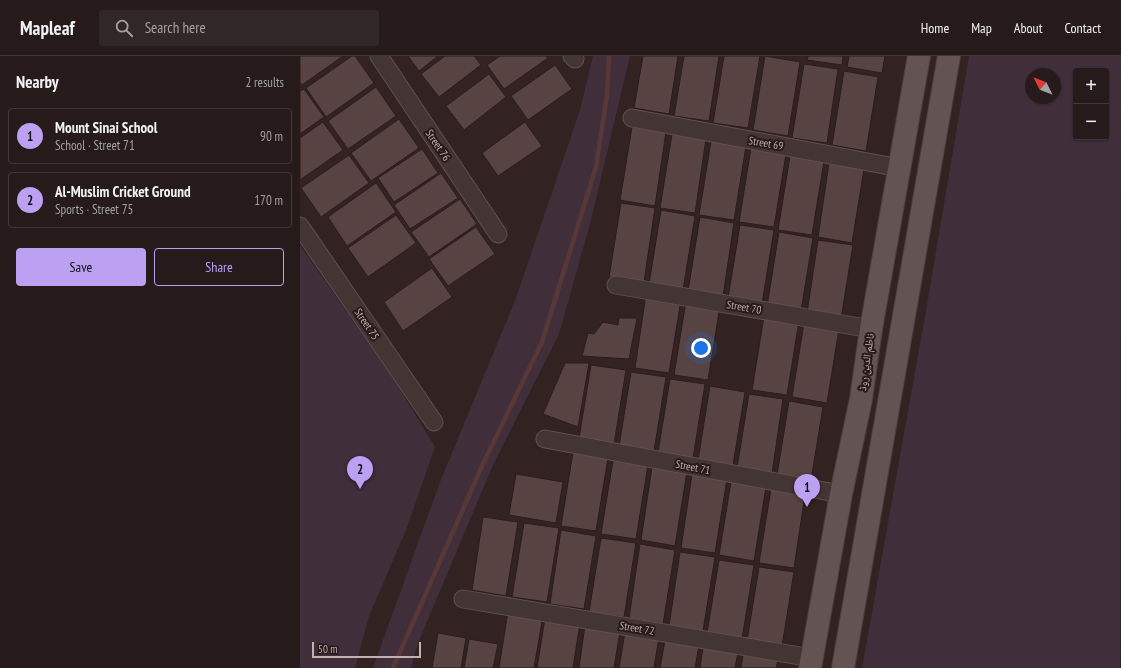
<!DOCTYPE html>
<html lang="en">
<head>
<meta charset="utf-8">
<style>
	body { margin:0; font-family:"PT Sans Narrow","Noto Naskh Arabic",sans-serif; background:#322727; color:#f1f3f6 }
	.controls { position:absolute; right:12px; top:12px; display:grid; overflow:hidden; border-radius:4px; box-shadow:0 1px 3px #0004 }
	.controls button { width:36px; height:36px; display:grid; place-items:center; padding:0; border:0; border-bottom:1px solid #423839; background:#261a1a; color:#f1f3f6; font:20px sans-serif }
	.compass { position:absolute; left:725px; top:12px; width:36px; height:36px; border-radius:50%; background:#261a1a; box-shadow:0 1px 3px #0004; rotate:312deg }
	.scale { position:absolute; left:12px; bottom:10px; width:109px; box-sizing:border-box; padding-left:4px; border:2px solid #c1b0af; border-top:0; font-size:11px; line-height:14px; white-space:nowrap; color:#c1b0af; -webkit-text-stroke:3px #291a1a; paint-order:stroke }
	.you { position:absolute; left:401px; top:292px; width:14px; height:14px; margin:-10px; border:3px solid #fff; border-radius:50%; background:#1a73e8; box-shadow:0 0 0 6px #1a73e833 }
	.badge { display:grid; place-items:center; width:26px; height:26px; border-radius:50%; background:#bca0f2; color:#111; font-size:13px; font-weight:700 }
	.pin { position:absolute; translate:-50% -33px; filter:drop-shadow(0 1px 2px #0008) }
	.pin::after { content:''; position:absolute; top:21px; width:14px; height:12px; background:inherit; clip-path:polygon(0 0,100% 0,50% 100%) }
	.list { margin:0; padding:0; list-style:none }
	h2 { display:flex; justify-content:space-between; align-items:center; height:52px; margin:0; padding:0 16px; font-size:17px }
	h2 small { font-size:13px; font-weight:400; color:#a4a1a2 }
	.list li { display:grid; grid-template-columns:26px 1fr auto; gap:12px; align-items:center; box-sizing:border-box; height:56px; margin:0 8px 8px; padding:0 8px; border:1px solid #423839; border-radius:4px }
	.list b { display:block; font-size:15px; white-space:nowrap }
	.list p { margin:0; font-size:13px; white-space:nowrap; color:#a4a1a2 }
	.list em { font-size:13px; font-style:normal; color:#a4a1a2 }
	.actions { display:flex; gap:8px; padding:12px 16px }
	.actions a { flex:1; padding:9px 0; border:1px solid #bca0f2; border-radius:4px; text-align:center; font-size:14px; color:#bca0f2 }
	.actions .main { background:#bca0f2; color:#111 }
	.icon { flex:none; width:22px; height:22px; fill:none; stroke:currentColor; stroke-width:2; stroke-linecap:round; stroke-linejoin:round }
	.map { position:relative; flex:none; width:821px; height:612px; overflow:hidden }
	header { display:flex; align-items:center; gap:24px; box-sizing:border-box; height:56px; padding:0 20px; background:#261a1a; border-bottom:1px solid #423839 }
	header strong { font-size:19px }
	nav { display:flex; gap:22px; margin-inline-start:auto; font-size:14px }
	.search { width:280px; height:36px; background:#322727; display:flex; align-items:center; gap:10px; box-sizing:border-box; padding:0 14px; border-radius:4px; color:#a4a1a2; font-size:15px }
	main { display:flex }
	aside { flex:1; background:#261a1a }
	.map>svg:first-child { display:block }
	.green { fill:#412e3b; fill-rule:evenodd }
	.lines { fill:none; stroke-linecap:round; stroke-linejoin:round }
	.stream { stroke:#593737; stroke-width:4.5 }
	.building { fill:#584343; stroke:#2b1c1c }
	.minor-casing { stroke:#5f504f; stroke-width:19 }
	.major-casing { stroke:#4e3e3e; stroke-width:24 }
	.minor { stroke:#443535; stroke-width:17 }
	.major { stroke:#645353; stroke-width:22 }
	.labels { text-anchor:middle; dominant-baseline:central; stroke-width:4; stroke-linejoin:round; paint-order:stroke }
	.street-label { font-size:11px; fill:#c1b0af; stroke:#291a1a }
</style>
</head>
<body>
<header>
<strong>Mapleaf</strong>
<div class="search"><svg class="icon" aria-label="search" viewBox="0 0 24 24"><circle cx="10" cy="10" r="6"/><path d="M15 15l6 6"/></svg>Search here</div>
<nav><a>Home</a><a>Map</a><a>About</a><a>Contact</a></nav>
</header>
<main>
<aside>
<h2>Nearby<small>2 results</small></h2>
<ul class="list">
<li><span class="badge">1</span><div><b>Mount Sinai School</b><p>School · Street 71</p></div><em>90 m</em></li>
<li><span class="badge">2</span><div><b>Al-Muslim Cricket Ground</b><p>Sports · Street 75</p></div><em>170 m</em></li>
</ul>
<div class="actions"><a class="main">Save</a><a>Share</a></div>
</aside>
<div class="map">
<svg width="821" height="612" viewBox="0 0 821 612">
	<rect width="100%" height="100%" fill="#322"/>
	<!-- green -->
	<g class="green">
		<path d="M293 0H330L290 168 259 278 193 409 118 587 111 612H73L140 426 215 245 280 54Z"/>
		<path d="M669 0H821L820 612H562L626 255ZM776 15H806V81H776ZM731 18H755V42H731Z"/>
		<path d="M0 189 96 327 135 391 106 474 69 560 55 612H0Z"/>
	</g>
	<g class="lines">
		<!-- stream -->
		<path class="stream" d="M93 612 182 410 242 286 296 111 307 39 309 0"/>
	</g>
	<!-- building -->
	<g class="building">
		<path d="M0 0H43L2 29 0 26Z"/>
		<path d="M52 0H55L74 27 26 61 6 32Z"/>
		<path d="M108 0H138L119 15Z"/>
		<path d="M145 0H174L181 9 139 41 121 18Z"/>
		<path d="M200 0H246L248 2 204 33 187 9Z"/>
		<path d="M343 0H378L369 58 334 52Z"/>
		<path d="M384 0H419L409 65 374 60Z"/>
		<path d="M424 0H460L448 72 413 67Z"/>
		<path d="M465 0 500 6 488 80 453 74Z"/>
		<path d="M508 0H543L542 9 507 4Z"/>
		<path d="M549 0H585L582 17 547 11Z"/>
		<path d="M504 8 538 13 527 87 492 82Z"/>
		<path d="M255 9 272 33 228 64 211 40Z"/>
		<path d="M544 15 578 21 566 95 532 89Z"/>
		<path d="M189 18 206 41 164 74 146 50Z"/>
		<path d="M76 31 96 60 48 93 28 65Z"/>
		<path d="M4 33 24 61 0 78V35Z"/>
		<path d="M99 63 119 92 71 125 51 97Z"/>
		<path d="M23 66 43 94 0 124V82Z"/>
		<path d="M225 66 242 90 198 120 182 97Z"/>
		<path d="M332 71 366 76 355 150 320 144Z"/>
		<path d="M372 78 406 83 395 157 360 152Z"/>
		<path d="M411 85 446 90 434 164 399 159Z"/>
		<path d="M451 92 486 98 474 171 439 166Z"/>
		<path d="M122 93 138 117 94 146 78 122Z"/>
		<path d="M49 99 69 127 21 161 1 132Z"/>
		<path d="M490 100 524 105 512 179 478 174Z"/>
		<path d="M529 107 564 113 552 187 518 181Z"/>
		<path d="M141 117 158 142 110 173 94 149Z"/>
		<path d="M76 127 96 156 47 190 28 161Z"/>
		<path d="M160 143 177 168 129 201 111 176Z"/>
		<path d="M321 147 355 152 344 226 309 221Z"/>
		<path d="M361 154 395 160 383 234 349 228Z"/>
		<path d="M96 159 116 187 68 221 48 192Z"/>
		<path d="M400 161 434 167 423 240 388 235Z"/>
		<path d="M440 169 474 174 462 248 428 242Z"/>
		<path d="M176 171 195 198 148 230 129 203Z"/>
		<path d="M479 176 513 182 501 255 467 250Z"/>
		<path d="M518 184 553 189 541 263 507 257Z"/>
		<path d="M132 212 152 241 103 275 84 246Z"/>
		<path d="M346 238 381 244 369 317 335 312Z"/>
		<path d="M386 245 420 250 408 324 374 319Z"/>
		<path d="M464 260 499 265 487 339 452 334Z"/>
		<path d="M319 262H337L329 303 282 300 288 277 294 278 303 266 318 269Z"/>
		<path d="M504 267 539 273 527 347 492 341Z"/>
		<path d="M265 307H289L278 371 243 358Z"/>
		<path d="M291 309 326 314 314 388 279 382Z"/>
		<path d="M331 316 366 321 354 395 319 390Z"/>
		<path d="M370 323 405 328 393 402 358 396Z"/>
		<path d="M410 330 445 336 433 409 398 404Z"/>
		<path d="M449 338 483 343 472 417 437 412Z"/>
		<path d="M489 345 523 351 511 424 477 419Z"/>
		<path d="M273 396 308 402 296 475 261 470Z"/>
		<path d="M313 404 348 409 336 483 301 478Z"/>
		<path d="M352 411 387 416 375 490 341 484Z"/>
		<path d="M216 418 263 426 256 467 209 459Z"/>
		<path d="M392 418 427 423 415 497 381 492Z"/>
		<path d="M431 426 466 431 454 505 419 499Z"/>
		<path d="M471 433 505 439 494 512 459 507Z"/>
		<path d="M183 461 218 466 206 540 172 534Z"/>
		<path d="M224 467 259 472 247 546 212 541Z"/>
		<path d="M261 474 296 480 284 553 250 548Z"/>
		<path d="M301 482 336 487 324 561 289 556Z"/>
		<path d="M340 488 375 494 363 568 329 562Z"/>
		<path d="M380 496 415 501 403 575 369 570Z"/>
		<path d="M419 504 454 509 442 583 407 577Z"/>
		<path d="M459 511 494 516 482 590 447 585Z"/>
		<path d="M208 555 243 560 234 612H199Z"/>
		<path d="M245 562 280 567 273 612H237Z"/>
		<path d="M285 569 320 575 314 612H279Z"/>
		<path d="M325 576 359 581 354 612H319Z"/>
		<path d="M138 577 166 582 161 612H132Z"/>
		<path d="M169 583 198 588 193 612H164Z"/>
		<path d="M365 584 399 589 395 612H360Z"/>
		<path d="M403 591 438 596 435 612H400Z"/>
		<path d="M443 599 478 604 476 612H441Z"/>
	</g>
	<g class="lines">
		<!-- minor casing -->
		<g class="minor-casing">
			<g id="minor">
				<path d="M79 0 198 178"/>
				<path d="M272 0 275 3"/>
				<path d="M332 62 600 112"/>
				<path d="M0 170 134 366"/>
				<path d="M316 229 571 273"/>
				<path d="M245 383 541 438"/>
				<path d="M163 543 512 602"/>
			</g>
		</g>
		<!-- major casing -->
		<g class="major-casing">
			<g id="major">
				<path d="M510 612 541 438 561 343 571 273 619 0"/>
				<path d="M543 612 649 0"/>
			</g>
		</g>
		<!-- minor -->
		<use href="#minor" class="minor"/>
		<!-- major -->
		<use href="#major" class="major"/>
	</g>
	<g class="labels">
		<!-- street labels -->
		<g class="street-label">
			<text transform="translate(466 87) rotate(10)">Street 69</text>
			<text transform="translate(138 89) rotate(56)">Street 76</text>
			<text transform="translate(444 251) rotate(10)">Street 70</text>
			<text transform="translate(67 268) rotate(56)">Street 75</text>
			<text transform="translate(566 306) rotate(-82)">ناظم الدین روڈ</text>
			<text transform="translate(393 411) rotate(11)">Street 71</text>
			<text transform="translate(337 572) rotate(10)">Street 72</text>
		</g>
	</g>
</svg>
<div class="controls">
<button>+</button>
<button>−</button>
</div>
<svg class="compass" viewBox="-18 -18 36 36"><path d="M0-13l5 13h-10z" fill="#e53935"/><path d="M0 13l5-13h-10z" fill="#a4a1a2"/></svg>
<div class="scale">50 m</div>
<div class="you"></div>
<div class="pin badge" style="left:507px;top:451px">1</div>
<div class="pin badge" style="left:60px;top:433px">2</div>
</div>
</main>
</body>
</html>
